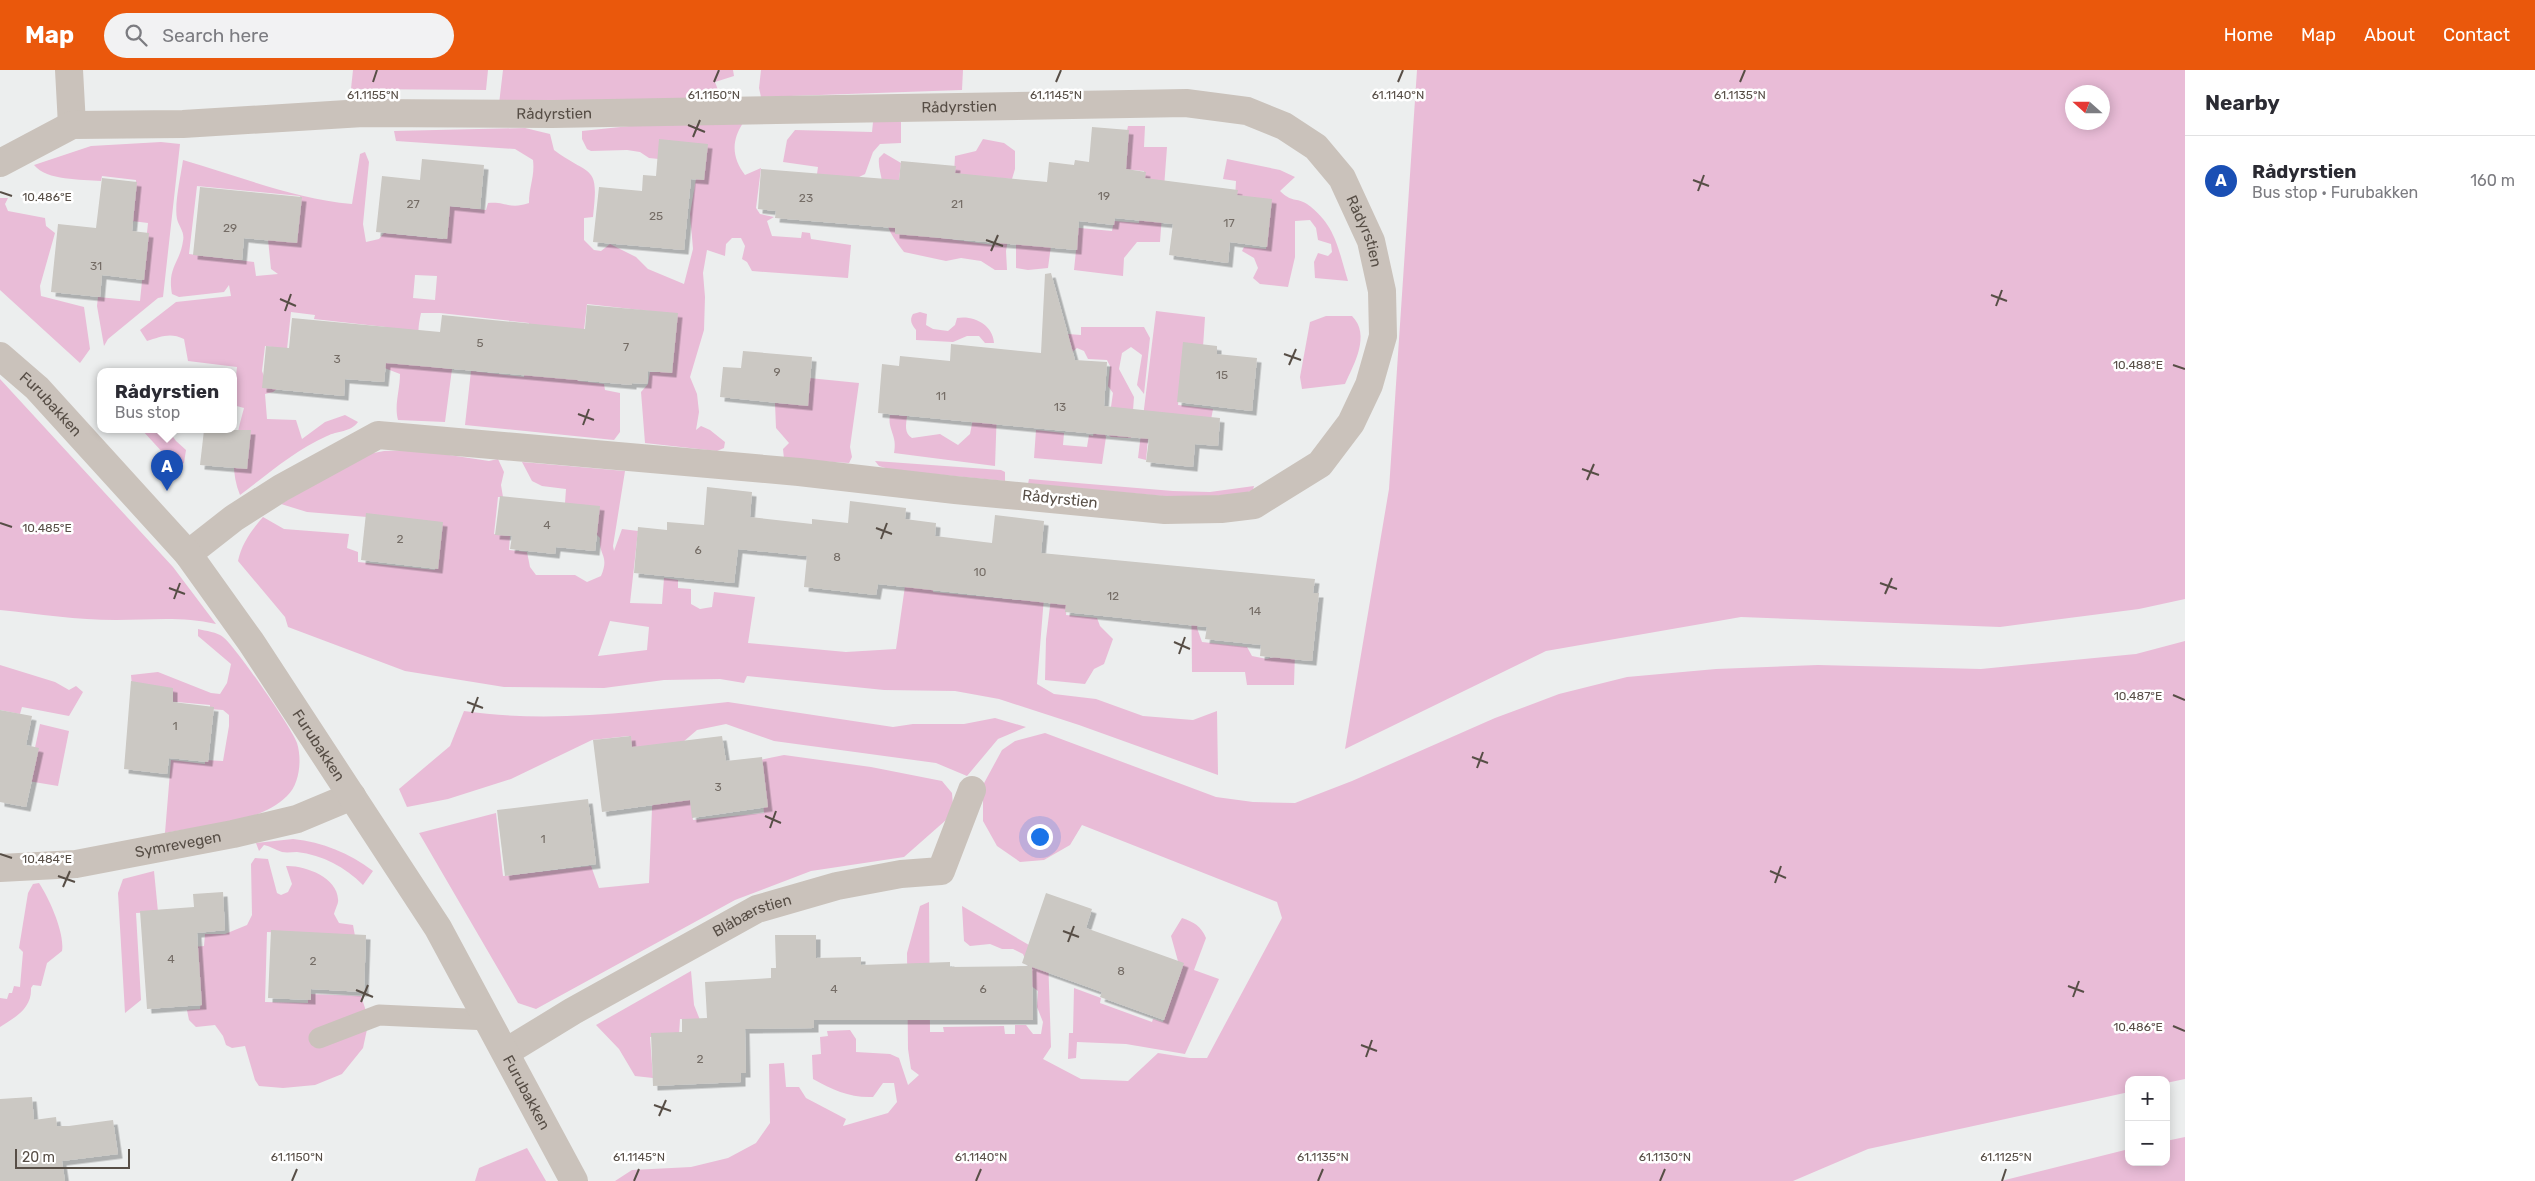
<!DOCTYPE html>
<html lang="en">
<head>
<meta charset="utf-8">
<style>
	body { margin:0; font-family:Rubik,sans-serif; background:#f2f2f3; color:#2b2b33 }
	.controls { position:absolute; right:15px; bottom:15px; display:grid; overflow:hidden; border-radius:10px; box-shadow:0 2px 12px #0003 }
	.controls button { width:45px; height:45px; display:grid; place-items:center; padding:0; border:0; border-bottom:1px solid #e1e1e2; background:#fff; color:#2b2b33; font:25px sans-serif }
	.compass { position:absolute; left:2065px; top:15px; width:45px; height:45px; border-radius:50%; background:#fff; box-shadow:0 2px 12px #0003; rotate:291deg }
	.scale { position:absolute; left:15px; bottom:12px; width:115px; box-sizing:border-box; padding-left:5px; border:2px solid #574e46; border-top:0; font-size:14px; line-height:18px; white-space:nowrap; color:#574e46; -webkit-text-stroke:4px #fff; paint-order:stroke }
	.you { position:absolute; left:1039px; top:766px; width:18px; height:18px; margin:-12px; border:4px solid #fff; border-radius:50%; background:#1a73e8; box-shadow:0 0 0 8px #1a73e833 }
	.badge { display:grid; place-items:center; width:32px; height:32px; border-radius:50%; background:#ea580c; color:#fff; font-size:16px; font-weight:700 }
	.pin { position:absolute; translate:-50% -41px; filter:drop-shadow(0 1px 2px #0008) }
	.pin::after { content:''; position:absolute; top:26px; width:18px; height:15px; background:inherit; clip-path:polygon(0 0,100% 0,50% 100%) }
	.popup { position:absolute; left:97px; top:298px; width:140px; height:65px; box-sizing:border-box; display:grid; place-content:center; border-radius:10px; background:#fff; filter:drop-shadow(0 1px 4px #0005); font-size:16px; white-space:nowrap; color:#7c7c81 }
	.popup b { font-size:19px; color:#2b2b33 }
	.popup::after { content:''; position:absolute; left:50%; top:100%; margin-left:-10px; border:10px solid transparent; border-top-color:#fff }
	.list { margin:0; padding:0; list-style:none }
	h2 { display:flex; justify-content:space-between; align-items:center; height:65px; margin:0; padding:0 20px; font-size:21px }
	h2 small { font-size:16px; font-weight:400; color:#7c7c81 }
	.list li { display:grid; grid-template-columns:32px 1fr auto; gap:15px; align-items:center; box-sizing:border-box; height:90px; padding:0 20px; border-top:1px solid #e1e1e2 }
	.list b { display:block; font-size:19px; white-space:nowrap }
	.list p { margin:0; font-size:16px; white-space:nowrap; color:#7c7c81 }
	.list em { font-size:16px; font-style:normal; color:#7c7c81 }
	.icon { flex:none; width:28px; height:28px; fill:none; stroke:currentColor; stroke-width:2; stroke-linecap:round; stroke-linejoin:round }
	.map { position:relative; flex:none; width:2185px; height:1111px; overflow:hidden }
	header { display:flex; align-items:center; gap:30px; box-sizing:border-box; height:70px; padding:0 25px; background:#ea580c; color:#fff }
	header strong { font-size:24px }
	nav { display:flex; gap:28px; margin-inline-start:auto; font-size:18px }
	.search { width:350px; height:45px; background:#f2f2f3; display:flex; align-items:center; gap:12px; box-sizing:border-box; padding:0 18px; border-radius:28px; color:#7c7c81; font-size:19px }
	main { display:flex }
	aside { flex:1; background:#fff }
	.map>svg:first-child { display:block }
	.green { fill:#e9bcd7; fill-rule:evenodd }
	.building { fill:#cbc8c3; filter:url(#shadow) }
	.lines { fill:none; stroke-linecap:round; stroke-linejoin:round }
	.service { stroke:#cac2bb; stroke-width:21 }
	.minor { stroke:#cac2bb; stroke-width:28 }
	.tertiary { stroke:#cac2bb; stroke-width:28 }
	.ticks { fill:none; stroke:#574e46; stroke-width:2 }
	.labels { text-anchor:middle; dominant-baseline:central; stroke-width:5; stroke-linejoin:round; paint-order:stroke }
	.number-label { font-size:12px; fill:#746c65 }
	.street-label { font-size:15px; fill:#574e46; stroke:#fff }
	.ticks-label { font-size:12px; text-anchor:middle; fill:#574e46; stroke:#fff; stroke-width:5; stroke-linejoin:round; paint-order:stroke }
</style>
</head>
<body>
<header>
<strong>Map</strong>
<div class="search"><svg class="icon" aria-label="search" viewBox="0 0 24 24"><circle cx="10" cy="10" r="6"/><path d="M15 15l6 6"/></svg>Search here</div>
<nav><a>Home</a><a>Map</a><a>About</a><a>Contact</a></nav>
</header>
<main>
<div class="map">
<svg width="2185" height="1111" viewBox="0 0 2185 1111">
	<defs>
		<filter id="shadow"><feDropShadow dx="4.5" dy="4.5" stdDeviation="0" flood-color="#0004"/></filter>
	</defs>
	<rect width="100%" height="100%" fill="#eceeee"/>
	<!-- green -->
	<g class="green">
		<path d="M353 0H488L486 20 351 19Z"/>
		<path d="M503 0H733L734 6 715 12 721 28 499 34Z"/>
		<path d="M761 0H963L962 20 761 27 759 18Z"/>
		<path d="M1417 0H2185V529L2139 539 2000 557 1741 547 1546 581 1345 679 1389 419ZM2102 22V52H2072V22Z"/>
		<path d="M873 52H901V73L880 74 873 82 865 104 857 108 817 104 818 97 783 92 787 70 795 60 872 62Z"/>
		<path d="M743 53C731 71 732 88 745 105L761 98 756 138 760 144 774 147 767 151 772 166 801 168 802 162 810 163 811 169 851 175 848 208 752 201 747 192 742 189 745 176 741 168H732L726 174 725 186 707 180 703 203 705 227 704 260 690 307 697 324 699 342 696 360 701 356 710 360 725 372 724 378 717 381 645 373 641 322 648 314 650 302H671L676 244 587 234 578 311 604 314 605 320 620 323V362L614 370 465 355 471 301 524 307 529 253 440 243H421C415 269 420 275 433 297L452 299 445 352 398 350C394 335 400 320 400 304L382 297 386 257 314 249 315 245 291 242 287 279 265 276 262 301 266 312 283 314 273 322 265 324 267 349 296 350 302 369 325 352 345 345 358 352C351 362 337 361 327 366 295 380 267 405 240 425 228 396 236 368 244 338L233 335 237 297 188 291 184 269C170 262 160 267 147 271L140 260 176 232 231 226 229 215 224 222 179 227 172 224C167 197 180 193 183 171 185 162 179 157 177 149 174 134 181 105 183 90 239 106 294 129 352 134L360 84 365 82 369 92 363 154 366 172 379 169 384 163 443 169 447 136 486 140 488 133C506 131 509 140 529 133 529 116 535 107 533 90L515 79 396 71 394 61 525 58 550 64 554 80C592 108 599 93 593 147L584 148V170L594 180 601 181 610 174 636 187 648 199 684 214 693 179 690 144 696 109 688 92 649 88 640 82 627 80 591 81 587 79 582 69V61L630 56ZM197 116 300 126 296 172 268 169 271 199 278 204 256 206 254 192 189 184ZM415 205 437 206 435 230 413 228Z"/>
		<path d="M1128 56H1145L1144 77H1167L1160 172H1137L1124 188 1123 206 1074 200 1077 171 1052 168 1048 198 1028 200 1016 198V174L1069 157 1112 161 1114 151 1139 153 1144 101 1119 99Z"/>
		<path d="M983 69 1004 73 1015 81V99L1012 109 954 104 955 86 976 81Z"/>
		<path d="M161 72 180 74 163 227 158 228 108 269 104 276 97 236 98 227 140 231 148 153 132 151 136 110 102 106 101 111C81 109 47 111 34 95L91 76Z"/>
		<path d="M884 83 901 93 896 135 904 163 993 175 994 170 1009 164 1006 181 1007 200H995L981 191 961 188 946 191 904 182C879 150 888 148 882 112 881 103 878 97 879 88Z"/>
		<path d="M1227 89 1280 100 1295 107 1280 121C1292 133 1296 127 1307 134 1336 155 1338 179 1348 211L1315 208 1314 192 1318 183 1328 186 1332 182 1331 174 1318 170 1316 158 1310 150 1295 151V187L1288 217 1260 214 1253 208 1258 198 1254 188 1242 181 1244 177 1266 179 1271 133 1235 129 1236 111 1223 109Z"/>
		<path d="M0 128H8L5 134 8 141 45 148 46 156 55 163 40 216 41 226 84 237 90 279 80 293 0 220Z"/>
		<path d="M1156 241 1205 247 1203 277 1184 275 1178 335 1213 339 1210 355 1150 348 1146 390 1138 388Z"/>
		<path d="M920 242 927 244 926 255 933 259 948 261 955 255 957 248C974 245 993 255 994 273H985L979 266H967L953 272 916 270V260C912 255 909 250 913 244Z"/>
		<path d="M1326 246H1352C1371 265 1354 294 1345 314L1302 319 1300 307 1310 252Z"/>
		<path d="M1081 257H1144L1150 268 1144 324 1137 315 1142 285 1131 277 1122 283 1119 299 1134 327 1131 368 1111 367 1104 362 1106 367 1102 394 1034 388 1036 360 1064 363 1063 375 1087 377 1089 365 1093 366 1094 361 1109 351 1113 323 1108 316 1110 296 1107 290 1088 289 1084 281 1077 278 1072 282 1068 264 1081 265Z"/>
		<path d="M809 308 859 313 850 377 852 387 849 393 784 389 783 379 789 373 776 358 775 333 806 335Z"/>
		<path d="M0 309 173 497 216 554C182 546 150 550 116 550 77 550 39 544 0 540Z"/>
		<path d="M997 339 995 396 894 383C898 366 887 359 890 345L907 346C906 355 904 363 912 368L940 364 958 375 970 364 973 349Z"/>
		<path d="M142 360H168L176 371 186 380 184 393 176 397Z"/>
		<path d="M416 380 489 391 498 389 504 402 501 415 503 427H498L494 464 510 466 509 480 527 482 530 497 536 505H575L587 512 601 506C610 485 598 485 600 468L565 433 566 419 542 416 532 411 522 392 625 401 613 476 614 481 622 459 638 461 630 533 662 534 664 508 678 510V518L691 519V534L700 539 712 537 714 522 755 527 748 573 846 582 896 579 911 474 938 473 933 522 1019 530 1044 527 1037 614 1054 624 1096 629 1143 646 1193 650 1217 641 1218 705 1079 655 999 629 955 621 884 620 747 606 744 613 720 609 664 610 604 618 504 617 405 601 288 557 285 547 238 491C242 473 251 461 263 447L284 459 349 464 347 478 358 482V492L435 500 439 453 307 442 281 434 358 386 384 381ZM610 551 649 557 647 580 598 586Z"/>
		<path d="M875 391 1001 400 1005 402V411L892 400 879 396Z"/>
		<path d="M1029 409 1173 421 1210 422 1254 416 1253 420 1241 425 1185 428 1028 414Z"/>
		<path d="M1056 487H1071L1066 545 1097 548 1100 556 1113 569 1104 594 1094 599 1085 614 1045 610 1046 569Z"/>
		<path d="M1191 504 1199 536 1197 558 1202 572 1247 577 1252 586 1267 589 1295 581 1294 615H1247L1245 602H1192Z"/>
		<path d="M198 559C206 561 217 562 223 567 235 576 292 658 297 673 302 689 300 714 287 726 257 755 204 755 165 763L171 690 205 694V690L223 691 229 656V645L223 640 210 639V635L133 628 131 605 158 602 211 623 220 624 227 613 231 594 198 566Z"/>
		<path d="M2185 571V1009L2166 1013V1010H2129V1022L1868 1079 1793 1111H615L632 1100 691 1097 728 1088 756 1073 770 1053 769 994 784 993 786 1017H799L806 1028 846 1049 843 1056 888 1043 897 1032 894 1013H883L873 1027C850 1028 833 1020 813 1009L812 985 821 984 820 967 828 966 827 961 850 960 856 969V982L890 984 899 988 908 1015 919 1005 911 999 908 979 907 883 920 836 929 832 930 962H944L943 957 1004 956 1005 964H1015V955H1026L1033 964H1041L1043 952 1037 937 1038 921 1030 915V900L1023 884 1013 879H1002L990 874 970 876 964 871 962 836 1048 886 1051 977 1043 989 1081 1009 1128 1011 1158 983 1190 988H1207L1282 848 1277 832 1082 755 1070 775 1044 790 1020 792 997 776 983 751V715L1002 680 1015 671 1045 663 1216 727 1253 732 1295 733 1352 711 1495 648 1559 624 1627 607 1716 599 1818 595 1981 599 2136 584Z"/>
		<path d="M0 595 55 612 69 620 76 616 83 622 69 646 22 637 20 644 0 640Z"/>
		<path d="M728 632 893 657 913 654H964L995 648 1026 657 998 669 967 706 936 693 774 671 726 654 697 660 683 672 693 750 764 743 760 690 784 685 871 697 942 711 952 723 953 735 946 750 904 787 811 801 735 830 536 939 518 933 419 763 496 743 503 806 591 796 599 818 649 813 653 714 635 716 629 666 592 670 511 709 448 729 407 737 399 719 450 676 464 641C552 654 640 641 728 632Z"/>
		<path d="M40 654 69 661 58 716 28 711Z"/>
		<path d="M293 769C323 772 349 783 373 801L363 815C345 797 323 785 297 782 292 782 287 783 282 782 276 780 270 776 264 775L259 781 256 773Z"/>
		<path d="M255 788 268 789 277 823 281 825 288 822 292 814 286 796C304 795 337 807 338 829 339 833 335 839 334 844L339 853 353 855 355 866 267 862 265 932 308 933V924L361 926 369 950 363 978 342 1004 315 1015 283 1018 259 1016 255 1010 245 976 232 978 226 975 223 966 215 955 196 957 189 950 187 940 200 939 201 932 193 877 204 876 205 864H225L247 855 252 845 251 794Z"/>
		<path d="M154 801 158 842 136 843 141 930 125 943 118 823 123 809Z"/>
		<path d="M39 813C49 828 65 863 62 881L47 893 41 916 33 915 31 918C32 938 16 947 0 957V928L7 929 9 923H12L14 916 20 917 23 882 19 878 28 823 33 814Z"/>
		<path d="M1182 848C1194 852 1201 856 1206 868L1194 900 1219 909 1185 984 1126 974 1077 972 1076 988 1068 989 1069 963H1073L1074 918 1101 928 1100 933 1152 952 1153 949 1163 952 1181 902 1171 866Z"/>
		<path d="M691 901 694 935 700 950 680 949 679 965 650 967 653 1008 635 1006 619 979 596 955Z"/>
		<path d="M2185 1067V1111H2001L2129 1079V1092H2166V1071Z"/>
		<path d="M527 1078 546 1111H475L479 1098Z"/>
	</g>
	<!-- building -->
	<g class="building">
		<path d="M1092 57 1129 60 1126 99 1146 102 1145 108 1238 120 1237 125 1272 129 1267 177 1230 172 1228 193 1169 185 1173 154 1115 148 1114 155 1079 151 1077 180 895 164V158L775 148 776 141 758 139 761 99 899 110 901 91 956 96 955 103 1047 112 1049 92 1074 95 1075 90 1089 92Z"/>
		<path d="M659 69 708 74 704 110 691 109 684 180 593 172 599 117 642 121 643 105 656 106Z"/>
		<path d="M422 89 484 95 480 139 450 136 447 169 376 162 382 106 420 110Z"/>
		<path d="M102 108 137 112 132 161 149 163 144 210 102 205 100 227 51 222 58 154 96 158Z"/>
		<path d="M200 117 302 127 297 173 244 168 242 190 193 185Z"/>
		<path d="M1051 203 1075 290 1107 292 1104 336 1220 348 1218 376 1195 374 1193 397 1146 392 1149 369 878 343 882 294 899 296 900 286 950 291 951 274 1041 283 1045 204Z"/>
		<path d="M587 235 678 243 672 303 648 301 647 314 632 313V315L386 293 384 312 345 309 344 326 262 318 266 276 289 278 292 248 440 262 442 245 585 259Z"/>
		<path d="M1183 272 1217 276V284L1257 288 1252 341 1177 332Z"/>
		<path d="M743 281 812 287 808 336 720 327 723 297 741 298Z"/>
		<path d="M204 360H251L247 399 200 395Z"/>
		<path d="M707 417 752 422 750 447 812 454V449L848 453 850 431 906 438 905 449 936 453 935 466 992 473 995 445 1044 451 1041 483 1315 509 1313 523H1319L1312 591 1260 586 1261 575 1205 569 1207 557 1065 542 1066 535 878 514 876 525 804 517 807 486 738 479 734 513 634 503 638 457 667 460V452L704 455Z"/>
		<path d="M500 426 600 436 595 481 556 477 555 484 510 479 512 466 495 465Z"/>
		<path d="M366 443 443 452 438 499 361 490Z"/>
		<path d="M131 611 173 618V632L214 637 208 692 169 688 167 704 124 699Z"/>
		<path d="M0 640 32 646 26 675 39 678 26 737 0 732Z"/>
		<path d="M631 666 632 677 722 666 726 691 762 687 768 737 692 748 690 730 602 742 593 670Z"/>
		<path d="M588 729 596 794 505 806 497 740Z"/>
		<path d="M223 822 225 860 197 863 202 935 147 939 140 841 194 837 193 824Z"/>
		<path d="M1046 823 1092 839 1086 858 1184 893 1164 950 1100 927 1102 922 1032 897 1033 950H814V958L745 959 746 1003H741V1012L653 1016 651 963 682 962V949L707 948 705 912 771 908V898H776L775 865H816V888L861 887V895L950 892V897L1029 896 1022 893Z"/>
		<path d="M271 860 366 865 364 922 311 919V930L268 928Z"/>
		<path d="M32 1027 34 1050 56 1047 57 1056H69L113 1050 118 1084 62 1091 65 1111H0V1029Z"/>
	</g>
	<g class="lines">
		<!-- service -->
		<path class="service" d="M319 968 379 945 489 950"/>
		<!-- minor -->
		<g class="minor">
			<path d="M69 0 72 55"/>
			<path id="s1" d="M0 93 72 55 183 54 363 43 552 44 1186 33 1247 41 1284 56 1316 77 1342 108 1371 171 1382 221 1383 266 1369 315 1351 353 1320 394 1254 435 1221 439 1165 440 955 420 799 402 378 365 281 418 234 448 188 484"/>
			<path id="s2" d="M0 798 76 794 233 764 297 749 352 726"/>
			<path id="s3" d="M506 982 573 941 757 839 837 816 901 804 941 801 972 720"/>
		</g>
		<!-- tertiary -->
		<path class="tertiary" id="s4" d="M0 286 37 318 188 484 251 572 438 858 574 1111"/>
	</g>
	<!-- ticks -->
	<path class="ticks" d="M373 12 377 0M714 12 719 0M1056 12 1061 0M1398 12 1403 0M1740 12 1745 0M688 55 705 62M693 67 700 50M1693 110 1709 116M1698 121 1704 105M0 122 12 126M986 170 1003 176M991 181 998 165M1991 225 2007 231M280 229 296 236M1996 236 2002 220M285 241 291 224M1284 284 1301 290M1289 295 1296 279M2173 295 2185 299M578 344 594 350M583 355 589 339M1582 399 1599 405M1587 410 1594 394M0 453 12 457M876 458 892 464M881 469 887 453M1880 513 1897 519M169 518 185 524M1885 524 1892 508M174 529 180 513M1174 572 1190 579M1179 584 1185 567M2173 625 2185 630M467 632 483 638M472 643 478 627M1472 687 1488 693M1477 698 1483 682M765 746 781 753M770 758 776 741M0 784 12 788M1770 801 1786 808M58 806 75 812M1775 813 1781 796M63 817 70 801M1063 861 1079 867M1068 872 1074 856M2068 916 2084 922M356 920 373 927M2073 927 2079 911M361 932 368 915M2173 956 2185 961M1361 975 1377 981M1366 987 1372 970M654 1035 671 1041M659 1046 666 1030M292 1111 297 1099M634 1111 639 1099M976 1111 981 1099M1318 1111 1323 1099M1660 1111 1665 1099M2002 1111 2006 1099"/>
	<g class="labels">
		<!-- number labels -->
		<g class="number-label">
			<text x="1104" y="126">19</text>
			<text x="806" y="128">23</text>
			<text x="413" y="134">27</text>
			<text x="957" y="134">21</text>
			<text x="656" y="146">25</text>
			<text x="1229" y="153">17</text>
			<text x="230" y="158">29</text>
			<text x="96" y="196">31</text>
			<text x="480" y="273">5</text>
			<text x="626" y="277">7</text>
			<text x="337" y="289">3</text>
			<text x="777" y="302">9</text>
			<text x="1222" y="305">15</text>
			<text x="941" y="326">11</text>
			<text x="1060" y="337">13</text>
			<text x="547" y="455">4</text>
			<text x="400" y="469">2</text>
			<text x="698" y="480">6</text>
			<text x="837" y="487">8</text>
			<text x="980" y="502">10</text>
			<text x="1113" y="526">12</text>
			<text x="1255" y="541">14</text>
			<text x="175" y="656">1</text>
			<text x="718" y="717">3</text>
			<text x="543" y="769">1</text>
			<text x="171" y="889">4</text>
			<text x="313" y="891">2</text>
			<text x="1121" y="901">8</text>
			<text x="834" y="919">4</text>
			<text x="983" y="919">6</text>
			<text x="700" y="989">2</text>
		</g>
		<!-- street labels -->
		<g class="street-label">
			<text stroke="none"><textPath href="#s1" startOffset="969">Rådyrstien</textPath></text>
			<text stroke="none"><textPath href="#s1" startOffset="564">Rådyrstien</textPath></text>
			<text stroke="none"><textPath href="#s1" startOffset="1434">Rådyrstien</textPath></text>
			<text stroke="none"><textPath href="#s4" startOffset="70">Furubakken</textPath></text>
			<text transform="translate(1060 429) rotate(6)">Rådyrstien</text>
			<text stroke="none"><textPath href="#s4" startOffset="505">Furubakken</textPath></text>
			<text stroke="none"><textPath href="#s2" startOffset="180">Symrevegen</textPath></text>
			<text stroke="none"><textPath href="#s3" startOffset="282">Blåbærstien</textPath></text>
			<text stroke="none"><textPath href="#s4" startOffset="910">Furubakken</textPath></text>
		</g>
	</g>
	<g class="ticks-label">
		<text x="714" y="29">61.1150°N</text>
		<text x="1056" y="29">61.1145°N</text>
		<text x="1398" y="29">61.1140°N</text>
		<text x="1740" y="29">61.1135°N</text>
		<text x="373" y="29">61.1155°N</text>
		<text x="47" y="131">10.486°E</text>
		<text x="2138" y="299">10.488°E</text>
		<text x="47" y="462">10.485°E</text>
		<text x="2138" y="630">10.487°E</text>
		<text x="47" y="793">10.484°E</text>
		<text x="2138" y="961">10.486°E</text>
		<text x="297" y="1091">61.1150°N</text>
		<text x="639" y="1091">61.1145°N</text>
		<text x="981" y="1091">61.1140°N</text>
		<text x="1323" y="1091">61.1135°N</text>
		<text x="1665" y="1091">61.1130°N</text>
		<text x="2006" y="1091">61.1125°N</text>
	</g>
</svg>
<div class="controls">
<button>+</button>
<button>−</button>
</div>
<svg class="compass" viewBox="-18 -18 36 36"><path d="M0-13l5 13h-10z" fill="#e53935"/><path d="M0 13l5-13h-10z" fill="#7c7c81"/></svg>
<div class="scale">20 m</div>
<div class="you"></div>
<div class="pin badge" style="left:167px;top:421px;background:#1a4fb4">A</div>
<div class="popup"><b>Rådyrstien</b>Bus stop</div>
</div>
<aside>
<h2>Nearby<small></small></h2>
<ul class="list">
<li><span class="badge" style="background:#1a4fb4">A</span><div><b>Rådyrstien</b><p>Bus stop · Furubakken</p></div><em>160 m</em></li>
</ul>
</aside>
</main>
</body>
</html>
